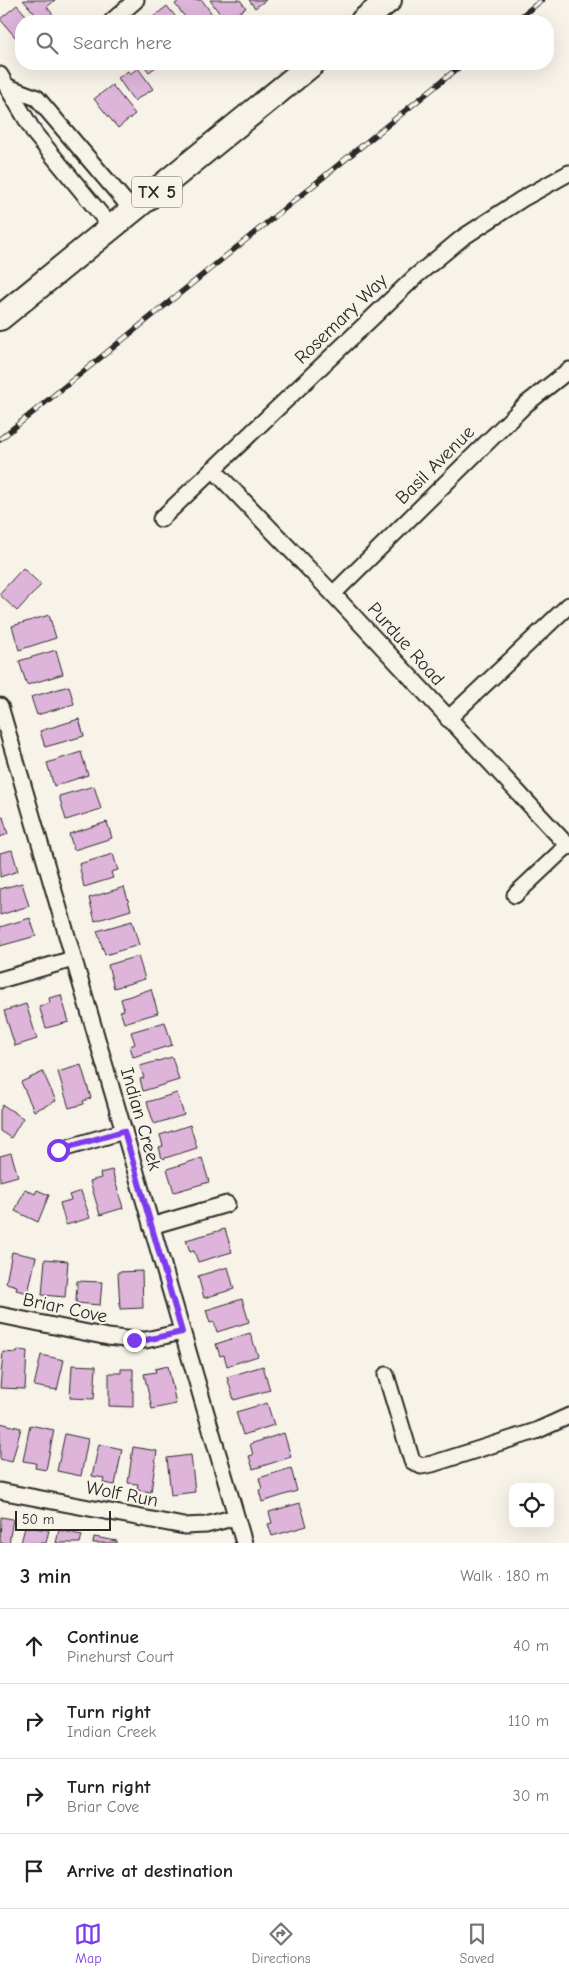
<!DOCTYPE html>
<html lang="en">
<head>
<meta charset="utf-8">
<style>
	body { margin:0; font-family:"Comic Neue",sans-serif; background:#f6f6f6; color:#222 }
	.controls { position:absolute; right:15px; bottom:15px; display:grid; overflow:hidden; border-radius:10px; box-shadow:0 5px 20px #0002 }
	.controls button { width:45px; height:45px; display:grid; place-items:center; padding:0; border:0; border-bottom:1px solid #e0e0e0; background:#fff; color:#222; font:25px sans-serif }
	.scale { position:absolute; left:15px; bottom:12px; width:96px; box-sizing:border-box; padding-left:5px; border:2px solid #2b2b2b; border-top:0; font-size:14px; line-height:18px; white-space:nowrap; color:#2b2b2b; -webkit-text-stroke:4px #f7f3e8; paint-order:stroke }
	.stop { position:absolute; width:15px; height:15px; margin:-11px; border:4px solid #7c3aed; border-radius:50%; background:#fff }
	.stop.end { background:#7c3aed; border-color:#fff; box-shadow:0 1px 5px #0008 }
	.list { margin:0; padding:0; list-style:none }
	h2 { display:flex; justify-content:space-between; align-items:center; height:65px; margin:0; padding:0 20px; font-size:21px }
	h2 small { font-size:16px; font-weight:400; color:#767676 }
	.list li { display:grid; grid-template-columns:32px 1fr auto; gap:15px; align-items:center; box-sizing:border-box; height:75px; padding:0 20px; border-top:1px solid #e0e0e0 }
	.list b { display:block; font-size:19px; white-space:nowrap }
	.list p { margin:0; font-size:16px; white-space:nowrap; color:#767676 }
	.list em { font-size:16px; font-style:normal; color:#767676 }
	.icon { flex:none; width:28px; height:28px; fill:none; stroke:currentColor; stroke-width:2; stroke-linecap:round; stroke-linejoin:round }
	.map { position:relative; flex:none; width:569px; height:1543px; overflow:hidden }
	.search { position:absolute; background:#fff; box-shadow:0 5px 20px #0002; left:15px; right:15px; top:15px; height:55px; display:flex; align-items:center; gap:12px; box-sizing:border-box; padding:0 18px; border-radius:20px; color:#767676; font-size:19px }
	.sheet { height:365px; background:#fff }
	nav { display:flex; justify-content:space-around; align-items:center; box-sizing:border-box; height:70px; border-top:1px solid #e0e0e0; background:#fff; font-size:14px; color:#767676 }
	nav a { display:grid; justify-items:center; gap:2px }
	nav .on { color:#7c3aed }
	.map>svg:first-child { display:block }
	.building { fill:#deb4da; stroke:#2b2b2b }
	.lines { fill:none; stroke-linecap:round; stroke-linejoin:round }
	.minor-casing { stroke:#2b2b2b; stroke-width:19 }
	.primary-casing { stroke:#2b2b2b; stroke-width:28 }
	.minor { stroke:#f7f3e8; stroke-width:15 }
	.primary { stroke:#f7f3e8; stroke-width:24 }
	.rail-casing { stroke:#2b2b2b; stroke-width:5.5 }
	.rail { stroke:#f7f3e8; stroke-width:4; stroke-dasharray:11; stroke-linecap:butt }
	.route { stroke:#7c3aed; stroke-width:6 }
	.labels { text-anchor:middle; dominant-baseline:central; stroke-width:4; stroke-linejoin:round; paint-order:stroke }
	.shield { fill:#f7f3e8; stroke:#686764; stroke-width:1 }
	.shield-label { font-size:18px; font-weight:bold; fill:#2b2b2b }
	.street-label { font-size:19px; fill:#2b2b2b; stroke:#f7f3e8 }
</style>
</head>
<body>
<div class="map">
<svg width="569" height="1543" viewBox="0 0 569 1543">
	<rect width="100%" height="100%" fill="#f7f3e8"/>
	<filter id="ink" filterUnits="userSpaceOnUse"><feTurbulence type="fractalNoise" baseFrequency=".02" numOctaves="2"/><feDisplacementMap in="SourceGraphic" scale="10" xChannelSelector="R" yChannelSelector="G"/><feConvolveMatrix kernelMatrix="1 2 1 2 8 2 1 2 1" color-interpolation-filters="sRGB"/></filter>
	<g filter="url(#ink)">
		<!-- building -->
		<g class="building">
			<path d="M23 0H55L47 7 55 17 50 21H41Z"/>
			<path d="M180 0H202L217 21H188L175 4Z"/>
			<path d="M210 0H240L246 8 225 21Z"/>
			<path d="M249 0H266L255 8Z"/>
			<path d="M17 5 31 21H21V44L0 19Z"/>
			<path d="M167 6 179 21H148Z"/>
			<path d="M143 64H160L149 72Z"/>
			<path d="M138 68 153 89 134 101 118 78 128 71 130 74Z"/>
			<path d="M112 85 135 114 118 128 94 99Z"/>
			<path d="M23 568 41 585 17 611 0 595V593Z"/>
			<path d="M49 615 56 638 19 650 12 626Z"/>
			<path d="M56 650 63 674 27 685 19 661Z"/>
			<path d="M69 686 74 704 37 715 31 697Z"/>
			<path d="M79 719 84 736 45 747 40 731Z"/>
			<path d="M81 752 88 775 54 786 47 763Z"/>
			<path d="M94 786 101 809 66 820 59 796Z"/>
			<path d="M3 817 8 834 0 837V818Z"/>
			<path d="M107 822 112 838 74 850 69 834Z"/>
			<path d="M12 850 18 871 0 877V853Z"/>
			<path d="M113 854 118 870 111 872 113 878 84 887 79 864Z"/>
			<path d="M22 883 29 906 0 915V889Z"/>
			<path d="M124 887 131 910 95 921 89 898Z"/>
			<path d="M30 918 36 936 0 946V927Z"/>
			<path d="M132 921 139 945 105 955 97 931Z"/>
			<path d="M138 956 145 979 114 988 108 965Z"/>
			<path d="M151 989 158 1013 124 1023 120 1011 124 1010 121 999Z"/>
			<path d="M61 995 69 1022 46 1028 39 1006 50 1003 49 998Z"/>
			<path d="M26 1004 37 1039 15 1046 4 1011Z"/>
			<path d="M165 1022 172 1045 133 1057 130 1046 135 1044 131 1032Z"/>
			<path d="M172 1057 179 1080 143 1091 140 1079 144 1078 140 1066Z"/>
			<path d="M81 1065 91 1098 83 1101 84 1104 69 1108 58 1072Z"/>
			<path d="M43 1072 56 1101 34 1111 21 1082Z"/>
			<path d="M177 1093 184 1115 154 1124 147 1102Z"/>
			<path d="M3 1105 23 1118 11 1138 0 1131V1110Z"/>
			<path d="M190 1125 197 1148 162 1159 159 1147 163 1146 160 1135Z"/>
			<path d="M11 1153 18 1176 0 1181V1156Z"/>
			<path d="M202 1158 209 1182 174 1192 167 1169Z"/>
			<path d="M112 1170 123 1208 100 1215 90 1181 101 1178 100 1173Z"/>
			<path d="M25 1189 35 1194 37 1190 49 1195 38 1222 15 1211Z"/>
			<path d="M81 1191 90 1218 66 1225 60 1203 71 1200 69 1195Z"/>
			<path d="M225 1229 232 1252 198 1262 194 1251 190 1252 186 1240Z"/>
			<path d="M12 1252 36 1257 28 1293 16 1290 17 1286 6 1283Z"/>
			<path d="M45 1259 68 1261 65 1297 42 1295Z"/>
			<path d="M228 1267 234 1289 204 1298 198 1276Z"/>
			<path d="M142 1271 143 1308 120 1309 118 1272Z"/>
			<path d="M77 1281 102 1282 100 1305 76 1303Z"/>
			<path d="M242 1299 249 1322 217 1332 214 1322 210 1323 206 1310Z"/>
			<path d="M250 1333 258 1356 227 1366 224 1355 220 1356 216 1344Z"/>
			<path d="M18 1350 27 1351 25 1389 0 1388 3 1352 17 1353Z"/>
			<path d="M41 1355 64 1360 57 1390 34 1386Z"/>
			<path d="M72 1365 96 1366 94 1399 70 1398Z"/>
			<path d="M168 1366 176 1404 152 1409 144 1374 156 1372 155 1369Z"/>
			<path d="M263 1366 270 1390 234 1400 227 1377Z"/>
			<path d="M121 1369H133V1407L109 1406V1373H121Z"/>
			<path d="M267 1403 274 1425 243 1435 236 1412Z"/>
			<path d="M0 1423 21 1428 12 1462 0 1459Z"/>
			<path d="M30 1425 54 1430 46 1470 35 1468 36 1463 23 1461Z"/>
			<path d="M284 1433 291 1457 253 1469 249 1456 253 1455 250 1444Z"/>
			<path d="M65 1434 88 1439 81 1476 57 1471Z"/>
			<path d="M99 1444 122 1449 115 1485 103 1483 104 1478 92 1476Z"/>
			<path d="M133 1447 157 1451 151 1492 137 1490 138 1484 128 1483Z"/>
			<path d="M191 1455 195 1492 171 1495 167 1458Z"/>
			<path d="M291 1468 297 1491 262 1502 259 1490 262 1489 259 1478Z"/>
			<path d="M300 1503 307 1526 272 1536 268 1524 272 1523 269 1512Z"/>
			<path d="M1 1517 13 1519 9 1543H0Z"/>
			<path d="M25 1527 49 1530 46 1543H21Z"/>
			<path d="M59 1530 82 1535 80 1543H56Z"/>
			<path d="M94 1537 117 1541V1543H93Z"/>
		</g>
		<g class="lines">
			<!-- minor casing -->
			<g class="minor-casing">
				<g id="minor">
					<path d="M112 21 136 0"/>
					<path d="M0 75 35 134 112 228"/>
					<path d="M8 87 37 98 133 211"/>
					<path d="M213 469 333 594 569 847"/>
					<path d="M161 519 416 276 462 238 522 199 569 173"/>
					<path d="M333 594 525 405 569 370"/>
					<path d="M0 706 244 1543"/>
					<path d="M448 719 569 605"/>
					<path d="M515 895 569 844"/>
					<path d="M0 980 73 959"/>
					<path d="M59 1150 124 1131"/>
					<path d="M151 1226 227 1204"/>
					<path d="M0 1315 108 1337 134 1340H146L182 1332"/>
					<path d="M386 1375 412 1461 421 1466 432 1464 536 1431 569 1416"/>
					<path d="M0 1491 184 1526 206 1525 236 1517"/>
				</g>
			</g>
			<!-- primary casing -->
			<g class="primary-casing">
				<g id="primary">
					<path d="M363 21 389 0"/>
					<path d="M0 318 312 64"/>
				</g>
			</g>
			<!-- minor -->
			<use href="#minor" class="minor"/>
			<!-- primary -->
			<use href="#primary" class="primary"/>
			<!-- rail casing -->
			<g class="rail-casing">
				<g id="rail">
					<path d="M515 21 542 0"/>
					<path d="M0 439 463 64"/>
				</g>
			</g>
			<!-- rail -->
			<use href="#rail" class="rail"/>
		</g>
	</g>
	<g class="lines" filter="url(#ink)">
		<!-- route -->
		<path class="route" d="M58 1150 124 1131 182 1332 146 1340H134"/>
	</g>
	<g class="labels">
		<!-- shield labels -->
		<rect class="shield" x="132" y="176.5" width="50" height="31" rx="4"/>
		<g class="shield-label">
			<text x="157" y="192">TX 5</text>
		</g>
		<!-- street labels -->
		<g class="street-label">
			<text transform="translate(341 319) rotate(-44)">Rosemary Way</text>
			<text transform="translate(435 465) rotate(-45)">Basil Avenue</text>
			<text transform="translate(406 644) rotate(48)">Purdue Road</text>
			<text transform="translate(141 1119) rotate(74)">Indian Creek</text>
			<text transform="translate(65 1308) rotate(12)">Briar Cove</text>
			<text transform="translate(122 1494) rotate(11)">Wolf Run</text>
		</g>
	</g>
</svg>
<div class="controls">
<button><svg class="icon" aria-label="locate" viewBox="0 0 24 24"><circle cx="12" cy="12" r="6"/><path d="M12 2v4M12 18v4M2 12h4M18 12h4"/></svg></button>
</div>
<div class="scale">50 m</div>
<div class="stop" style="left:58px;top:1150px"></div>
<div class="stop end" style="left:134px;top:1340px"></div>
<div class="search"><svg class="icon" aria-label="search" viewBox="0 0 24 24"><circle cx="10" cy="10" r="6"/><path d="M15 15l6 6"/></svg>Search here</div>
</div>
<section class="sheet">
<h2>3 min<small>Walk · 180 m</small></h2>
<ul class="list">
<li><svg class="icon" aria-label="ahead" viewBox="0 0 24 24"><path d="M12 20V5M6 11l6-6 6 6"/></svg><div><b>Continue</b><p>Pinehurst Court</p></div><em>40 m</em></li>
<li><svg class="icon" aria-label="right" viewBox="0 0 24 24"><path d="M7 20v-9h11M14 6l5 5-5 5"/></svg><div><b>Turn right</b><p>Indian Creek</p></div><em>110 m</em></li>
<li><svg class="icon" aria-label="right" viewBox="0 0 24 24"><path d="M7 20v-9h11M14 6l5 5-5 5"/></svg><div><b>Turn right</b><p>Briar Cove</p></div><em>30 m</em></li>
<li><svg class="icon" aria-label="arrive" viewBox="0 0 24 24"><path d="M6 21V4h12l-3 4 3 4H6"/></svg><div><b>Arrive at destination</b></div></li>
</ul>
</section>
<nav>
<a class="on"><svg class="icon" aria-label="map" viewBox="0 0 24 24"><path d="M3 6l6-2 6 2 6-2v14l-6 2-6-2-6 2zM9 4v14M15 6v14"/></svg>Map</a>
<a><svg class="icon" aria-label="directions" viewBox="0 0 24 24"><path d="M12 3l9 9-9 9-9-9zM9 14v-3h6M13 9l2 2-2 2"/></svg>Directions</a>
<a><svg class="icon" aria-label="saved" viewBox="0 0 24 24"><path d="M7 4h10v16l-5-4-5 4z"/></svg>Saved</a>
</nav>
</body>
</html>
